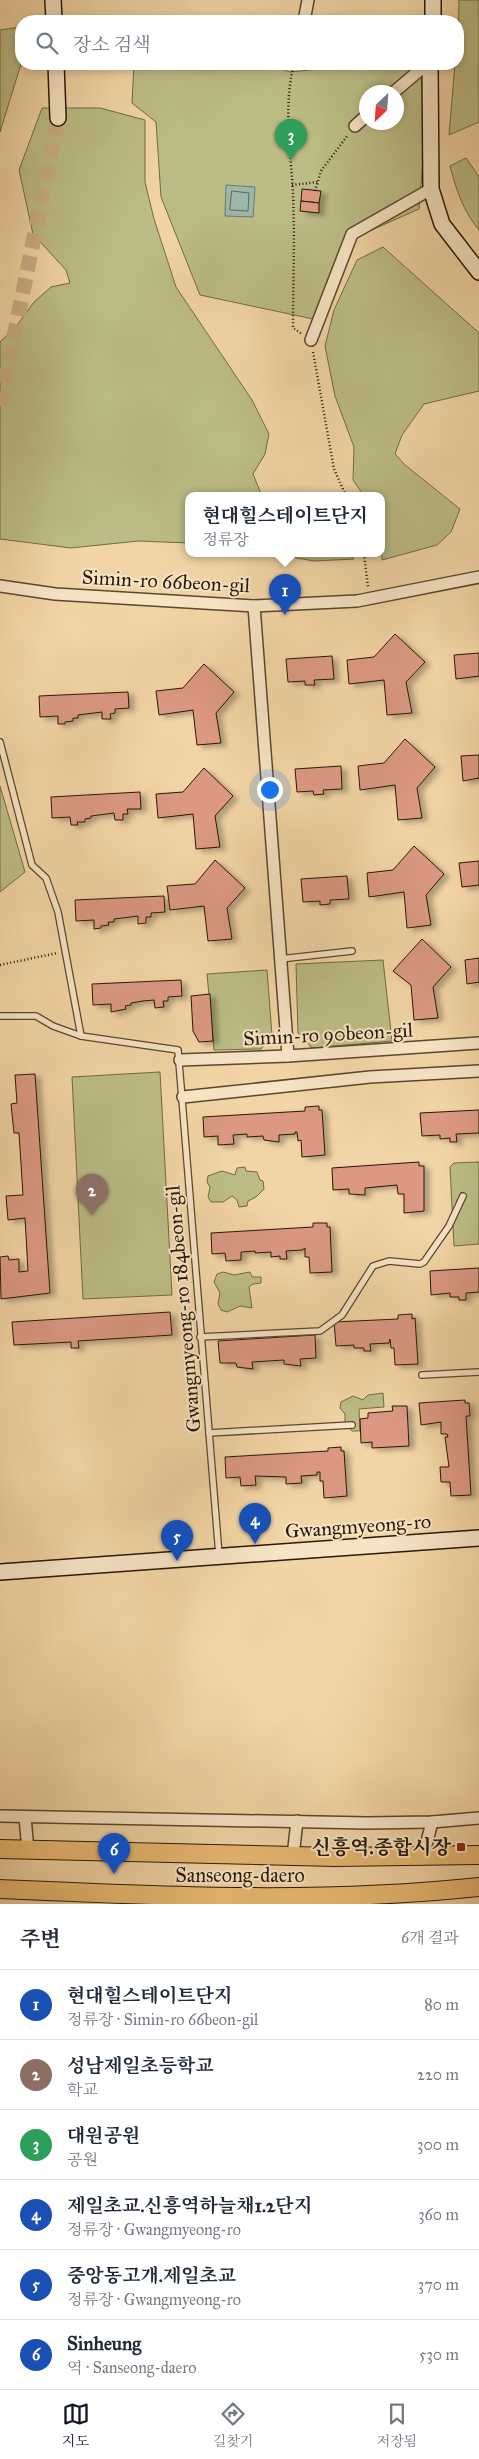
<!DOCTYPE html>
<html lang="ko">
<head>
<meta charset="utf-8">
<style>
	body { margin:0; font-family:"IM FELL Great Primer","Noto Serif KR",serif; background:#f6f6f7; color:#1f2937 }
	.compass { position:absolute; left:359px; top:85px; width:45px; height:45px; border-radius:50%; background:#fff; box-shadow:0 2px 8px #0003; rotate:205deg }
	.you { position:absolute; left:269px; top:789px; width:18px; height:18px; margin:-12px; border:4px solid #fff; border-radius:50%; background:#1a73e8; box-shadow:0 0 0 8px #1a73e833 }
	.badge { display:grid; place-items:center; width:32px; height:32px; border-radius:50%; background:#111827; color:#fff; font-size:16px; font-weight:700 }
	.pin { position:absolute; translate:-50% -41px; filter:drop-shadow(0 1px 2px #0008) }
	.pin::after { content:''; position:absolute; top:26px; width:18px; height:15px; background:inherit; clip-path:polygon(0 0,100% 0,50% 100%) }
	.popup { position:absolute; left:185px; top:492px; width:200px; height:65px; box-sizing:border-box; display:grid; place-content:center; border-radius:10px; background:#fff; filter:drop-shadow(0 1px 4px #0005); font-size:16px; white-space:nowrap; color:#747a83 }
	.popup b { font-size:19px; color:#1f2937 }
	.popup::after { content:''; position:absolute; left:50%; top:100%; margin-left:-10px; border:10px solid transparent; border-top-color:#fff }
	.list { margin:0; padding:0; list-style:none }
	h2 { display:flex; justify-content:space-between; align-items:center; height:65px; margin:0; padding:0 20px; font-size:21px }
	h2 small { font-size:16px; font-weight:400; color:#747a83 }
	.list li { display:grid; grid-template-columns:32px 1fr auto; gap:15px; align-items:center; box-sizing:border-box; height:70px; padding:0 20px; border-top:1px solid #e0e1e3 }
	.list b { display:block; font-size:19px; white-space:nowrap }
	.list p { margin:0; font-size:16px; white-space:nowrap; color:#747a83 }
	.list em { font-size:16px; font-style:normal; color:#747a83 }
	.icon { flex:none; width:28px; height:28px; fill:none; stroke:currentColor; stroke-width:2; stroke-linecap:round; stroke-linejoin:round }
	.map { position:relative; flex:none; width:479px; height:1904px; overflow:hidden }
	.search { position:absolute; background:#fff; box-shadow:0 2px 8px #0003; left:15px; right:15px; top:15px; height:55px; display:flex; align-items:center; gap:12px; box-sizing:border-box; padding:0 18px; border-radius:20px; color:#747a83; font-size:19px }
	.sheet { height:485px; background:#fff }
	nav { display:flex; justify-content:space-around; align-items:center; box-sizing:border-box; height:70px; border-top:1px solid #e0e1e3; background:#fff; font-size:14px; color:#747a83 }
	nav a { display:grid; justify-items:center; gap:2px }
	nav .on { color:#111827 }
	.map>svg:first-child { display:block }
	.green { fill:#bcbd86; stroke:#726a45; fill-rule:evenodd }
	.water { fill:#9cb8ac; stroke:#6e7869 }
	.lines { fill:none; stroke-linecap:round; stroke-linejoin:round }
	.shore { stroke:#626858; stroke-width:1 }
	.building { fill:#dc9883; stroke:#291804; filter:url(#shadow) }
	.secondary-tunnel { stroke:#caaf86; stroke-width:15; stroke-dasharray:15 8; stroke-linecap:butt }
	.service-casing { stroke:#5b472c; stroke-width:8 }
	.minor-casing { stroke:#5b472c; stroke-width:14 }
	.secondary-casing { stroke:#291804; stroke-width:18 }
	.primary-casing { stroke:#291804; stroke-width:20 }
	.path { stroke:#291804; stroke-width:2.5; stroke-dasharray:1 2.5; stroke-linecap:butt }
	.service { stroke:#f7e4c5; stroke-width:5.5 }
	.minor { stroke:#f7e4c5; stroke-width:11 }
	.secondary { stroke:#f7e4c5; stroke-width:15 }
	.primary { stroke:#e9ba73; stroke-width:18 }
	.poi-dot { fill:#8f2418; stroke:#f7e4c5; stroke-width:2 }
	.labels { text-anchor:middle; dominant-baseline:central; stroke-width:4; stroke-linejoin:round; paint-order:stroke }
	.street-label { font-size:20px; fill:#291804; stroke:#f7e4c5 }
	.poi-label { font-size:20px; font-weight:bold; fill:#291804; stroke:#f7e4c5; text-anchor:end }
</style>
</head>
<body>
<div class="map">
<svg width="479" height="1904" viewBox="0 0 479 1904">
	<defs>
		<filter id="shadow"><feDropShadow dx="5.5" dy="3" stdDeviation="2.5" flood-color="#0004"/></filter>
	</defs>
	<rect width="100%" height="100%" fill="#f2d5a6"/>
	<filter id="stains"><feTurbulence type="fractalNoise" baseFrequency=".004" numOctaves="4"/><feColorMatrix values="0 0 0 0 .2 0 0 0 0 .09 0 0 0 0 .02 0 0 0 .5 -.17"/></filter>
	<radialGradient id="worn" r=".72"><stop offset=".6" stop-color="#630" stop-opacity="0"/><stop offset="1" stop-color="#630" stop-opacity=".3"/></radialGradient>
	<!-- green -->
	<g class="green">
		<path d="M459 0H479V122L449 135 455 64H458Z"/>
		<path d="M20 27 21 64 0 132V30Z"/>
		<path d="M134 64H268L290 72 371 64H431L419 209 356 237 313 319 200 295 161 197 156 122 132 103ZM366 92H396V122H366Z"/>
		<path d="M42 108H100L145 120V182L154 219 176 287 252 400 269 434 265 454 253 474 262 496H189V543L138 541 71 548 0 539V342L15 328 34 302 51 287 70 283 66 270 33 234 19 170Z"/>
		<path d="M466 158 479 177V230C463 211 456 189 450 166Z"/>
		<path d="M383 247 479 333V391L424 404 402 435 395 454 405 465 460 509 451 532 437 545 382 560 381 496H364L353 480 354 447 335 396 325 346 334 310 357 260Z"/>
		<path d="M274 554H349L354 559 314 561Z"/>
		<path d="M0 786 25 872 0 892Z"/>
		<path d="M383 960 392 1041 312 1048 298 1033 296 964Z"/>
		<path d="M267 970 272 1035 261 1049 214 1050 207 974Z"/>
		<path d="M160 1072 172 1295 83 1299 72 1077Z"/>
		<path d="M479 1162V1244L454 1246 450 1167 454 1163Z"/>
		<path d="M245 1167 246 1171 257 1172 260 1180 263 1181 264 1189 256 1197 248 1201 247 1206 239 1207 237 1200 232 1196 223 1202H211L208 1197 210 1187 207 1182 208 1176 222 1171 235 1175 237 1168Z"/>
		<path d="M223 1272 234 1275 250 1272 252 1277H261V1283L253 1284 249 1287 252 1308 240 1306 227 1312 221 1310 218 1304 220 1293 214 1282 217 1274Z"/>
		<path d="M383 1393 384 1407 359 1409 360 1431H352L345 1422V1414L340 1408 341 1402 353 1396 363 1400 368 1395Z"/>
	</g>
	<!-- water -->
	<path class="water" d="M226 185 255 187 253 217 225 216Z"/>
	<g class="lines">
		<!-- shore -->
		<path class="shore" d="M232 191 249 193 248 211 230 210Z"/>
	</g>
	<!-- building -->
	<g class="building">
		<path d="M302 189 321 191 319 203 301 201Z"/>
		<path d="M301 201 319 203V213L300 211Z"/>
		<path d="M395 634 425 662 406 682 412 713 387 715 384 680 349 684 347 660 374 657Z"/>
		<path d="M479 653V676L456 679 454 655Z"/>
		<path d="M332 656 334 679 314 680 315 685H305V681L288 682 286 659Z"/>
		<path d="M204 664 234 692 216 713 221 743 197 745 193 710 159 715 156 691 183 688Z"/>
		<path d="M128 692 129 708 115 709V713L110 714 111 719H102V712L78 715V718H73V721L65 722V724H58V716L40 717 39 696Z"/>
		<path d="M405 739 435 767 417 788 422 818 398 820 395 785 360 790 358 766 384 763Z"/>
		<path d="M479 755V778L463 781 461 756Z"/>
		<path d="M341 766 342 789 323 790 324 794 314 795 313 791 297 792 295 769Z"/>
		<path d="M204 768 233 796 215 816 220 847 196 849 193 814 158 818 156 794 183 792Z"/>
		<path d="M140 792 141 809H127L128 814H123V820H115L114 813 91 816V818L85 819V822H77L78 825H71L70 817 52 818 51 797Z"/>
		<path d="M414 846 444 874 426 895 431 925 407 928 404 892 369 897 367 873 393 870Z"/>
		<path d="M215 860 245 888 227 908 232 939 208 941 204 906 170 910 167 886 195 884Z"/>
		<path d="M479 861V885L462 887 459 863Z"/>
		<path d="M347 876 349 899 330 900V904L320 905V901L303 902 301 879Z"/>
		<path d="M164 896 165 912 151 913V917H146V923L138 924V916L114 919V922H108L109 925 101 926V928L94 929V920L76 921 75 900Z"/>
		<path d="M422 939 451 967 433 987 438 1018 414 1020 411 985 393 971Z"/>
		<path d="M479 958V982L467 984 465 960Z"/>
		<path d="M181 980 182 996 168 997V1001H163L164 1007 155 1008 154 1000 143 1001 131 1003V1005L125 1006 126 1009 111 1012V1004L93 1005 92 984Z"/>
		<path d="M210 994 213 1041 199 1042 193 1031 191 996Z"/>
		<path d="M35 1074 50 1293 1 1299 0 1257 8 1256 9 1260 19 1259V1272L28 1271 25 1218 8 1220 6 1196 23 1195 19 1133H14L11 1104 17 1103 15 1075Z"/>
		<path d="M319 1106V1110H322L325 1155 302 1157 301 1140 298 1141 297 1132H295V1134L279 1135V1142L264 1140 263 1136 247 1137V1134L233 1135 234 1144 218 1145V1136L204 1137 203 1117 305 1111V1107Z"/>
		<path d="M479 1110V1133L456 1134 457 1142H450V1138L440 1139V1135L422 1136 420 1113Z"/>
		<path d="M419 1162V1166H424V1211L404 1213V1194H398L397 1185 365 1188V1195L349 1194V1189L333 1190 332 1168Z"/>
		<path d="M313 1223H327V1227H330L332 1272 310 1273 309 1257H305V1248L302 1250 286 1251 287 1259H280V1256L271 1257V1252L255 1253V1251L241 1252V1260L226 1261 225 1253 212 1254 211 1233 313 1227Z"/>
		<path d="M479 1268V1292L466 1293V1300H459V1297H450V1293L431 1295 430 1271Z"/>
		<path d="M170 1312 172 1335 78 1341 79 1348H71V1342L14 1345 12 1322Z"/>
		<path d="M412 1314V1319L415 1318 418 1364 395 1365 394 1348H391L390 1339 389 1343 370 1344 371 1351H364V1348H354V1345L336 1346 334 1322 398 1319V1315Z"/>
		<path d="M315 1335 316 1358 300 1359 301 1366 284 1364V1360L252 1362 253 1369 237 1367 236 1363H220L218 1341Z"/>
		<path d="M465 1400V1403H469L470 1416H466L471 1495 451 1496 450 1482H441L440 1467H449L445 1437H448L447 1434H441V1422L421 1425 419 1403Z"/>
		<path d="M392 1406H407L409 1446 372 1448V1442L361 1443 360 1419 368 1418V1413L393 1411Z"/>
		<path d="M341 1447V1451H344L347 1496 324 1498 323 1481H320V1472H317V1475L301 1476 302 1483 286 1484V1477L255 1476 256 1485 241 1486 240 1477 226 1478 225 1457 328 1451V1448Z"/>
	</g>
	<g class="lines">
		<!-- secondary-tunnel -->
		<path class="secondary-tunnel" d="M0 406 58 118"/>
		<!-- service casing -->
		<g class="service-casing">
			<g id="service">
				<path d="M0 742 32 865 46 878 58 912 81 1036"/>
				<path d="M280 959 352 951"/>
				<path d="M0 1016H36L53 1026 81 1036 178 1050 219 1555"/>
				<path d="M200 1337 320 1331 342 1315 373 1266 389 1261 420 1264 424 1262 449 1226 463 1196"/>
				<path d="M422 1375 479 1372"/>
				<path d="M209 1433 352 1425"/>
			</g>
		</g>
		<!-- minor casing -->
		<g class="minor-casing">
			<g id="minor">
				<path d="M304 21 308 0"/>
				<path d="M394 92 427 64"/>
				<path d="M355 126 366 116"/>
				<path d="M311 340 352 234 431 189"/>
				<path d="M0 586 55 594 254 606 357 601 479 577"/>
				<path d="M254 606 288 1056"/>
				<path d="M180 1060 288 1056 479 1043"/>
				<path d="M183 1097 370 1077 479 1071"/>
				<path d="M0 1816 367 1823 432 1822 479 1818"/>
				<path d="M25 1817 28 1850"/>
				<path d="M293 1856 297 1821"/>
				<path d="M423 1857 432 1822"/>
			</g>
		</g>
		<!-- secondary casing -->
		<g class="secondary-casing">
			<g id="secondary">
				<path d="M53 0 54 21"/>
				<path d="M433 21V0"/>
				<path d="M56 64 58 118"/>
				<path d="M430 64 431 189 442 224 479 272"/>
				<path d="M0 1572 479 1538"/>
			</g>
		</g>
		<!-- primary casing -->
		<g class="primary-casing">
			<g id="primary">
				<path d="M0 1849 335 1857 479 1855"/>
				<path d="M0 1889C159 1896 320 1904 479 1887"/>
			</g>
		</g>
		<!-- path -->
		<g class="path">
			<path d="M294 64C283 105 291 152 293 194 295 239 293 283 293 328L302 334"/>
			<path d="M292 185 318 182"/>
			<path d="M315 191 321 171 348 135"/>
			<path d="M313 352 334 469 346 496"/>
			<path d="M364 554 368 587"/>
			<path d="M0 965 57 953"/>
		</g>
		<!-- service -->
		<use href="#service" class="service"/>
		<!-- minor -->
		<use href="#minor" class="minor"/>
		<!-- secondary -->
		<use href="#secondary" class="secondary"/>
		<!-- primary -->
		<use href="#primary" class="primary"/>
	</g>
	<!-- markers -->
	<rect class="poi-dot" x="456" y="1842" width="10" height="10" rx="2.5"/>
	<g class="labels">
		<!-- street labels -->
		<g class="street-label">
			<text transform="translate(166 581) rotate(3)">Simin-ro 66beon-gil</text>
			<text transform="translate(328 1034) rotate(-3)">Simin-ro 90beon-gil</text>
			<text transform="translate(183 1309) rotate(-95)">Gwangmyeong-ro 184beon-gil</text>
			<text transform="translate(358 1526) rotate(-4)">Gwangmyeong-ro</text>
			<text x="240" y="1875">Sanseong-daero</text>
		</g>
		<!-- poi labels -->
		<g class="poi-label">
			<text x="451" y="1847">신흥역.종합시장</text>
		</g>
	</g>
	<rect width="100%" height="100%" filter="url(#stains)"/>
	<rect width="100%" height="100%" fill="url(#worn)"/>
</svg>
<svg class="compass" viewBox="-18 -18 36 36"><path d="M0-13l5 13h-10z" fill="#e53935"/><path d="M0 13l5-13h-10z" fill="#747a83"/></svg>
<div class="you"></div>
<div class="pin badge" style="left:285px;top:615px;background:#1a4fb4">1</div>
<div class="popup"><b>현대힐스테이트단지</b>정류장</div>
<div class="pin badge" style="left:92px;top:1215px;background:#8d6e63">2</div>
<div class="pin badge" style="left:291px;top:160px;background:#2e9e5b">3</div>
<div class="pin badge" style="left:255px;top:1544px;background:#1a4fb4">4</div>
<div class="pin badge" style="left:177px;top:1561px;background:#1a4fb4">5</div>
<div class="pin badge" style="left:114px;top:1874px;background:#1a4fb4">6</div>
<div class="search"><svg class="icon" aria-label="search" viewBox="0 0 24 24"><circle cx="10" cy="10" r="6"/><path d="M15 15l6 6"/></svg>장소 검색</div>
</div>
<section class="sheet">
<h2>주변<small>6개 결과</small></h2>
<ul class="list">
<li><span class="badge" style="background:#1a4fb4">1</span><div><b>현대힐스테이트단지</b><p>정류장 · Simin-ro 66beon-gil</p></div><em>80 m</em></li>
<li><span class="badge" style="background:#8d6e63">2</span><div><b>성남제일초등학교</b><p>학교</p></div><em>220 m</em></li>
<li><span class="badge" style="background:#2e9e5b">3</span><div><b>대원공원</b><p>공원</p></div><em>300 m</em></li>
<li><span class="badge" style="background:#1a4fb4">4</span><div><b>제일초교.신흥역하늘채1.2단지</b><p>정류장 · Gwangmyeong-ro</p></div><em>360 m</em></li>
<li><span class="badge" style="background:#1a4fb4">5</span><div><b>중앙동고개.제일초교</b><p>정류장 · Gwangmyeong-ro</p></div><em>370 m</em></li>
<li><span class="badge" style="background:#1a4fb4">6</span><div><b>Sinheung</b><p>역 · Sanseong-daero</p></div><em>530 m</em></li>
</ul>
</section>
<nav>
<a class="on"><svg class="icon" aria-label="map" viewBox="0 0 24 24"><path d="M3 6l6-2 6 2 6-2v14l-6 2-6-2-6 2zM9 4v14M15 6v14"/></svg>지도</a>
<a><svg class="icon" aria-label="directions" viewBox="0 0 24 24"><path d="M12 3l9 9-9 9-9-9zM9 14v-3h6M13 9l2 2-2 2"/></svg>길찾기</a>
<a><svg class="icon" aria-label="saved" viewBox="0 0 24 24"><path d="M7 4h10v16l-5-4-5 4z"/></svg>저장됨</a>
</nav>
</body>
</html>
